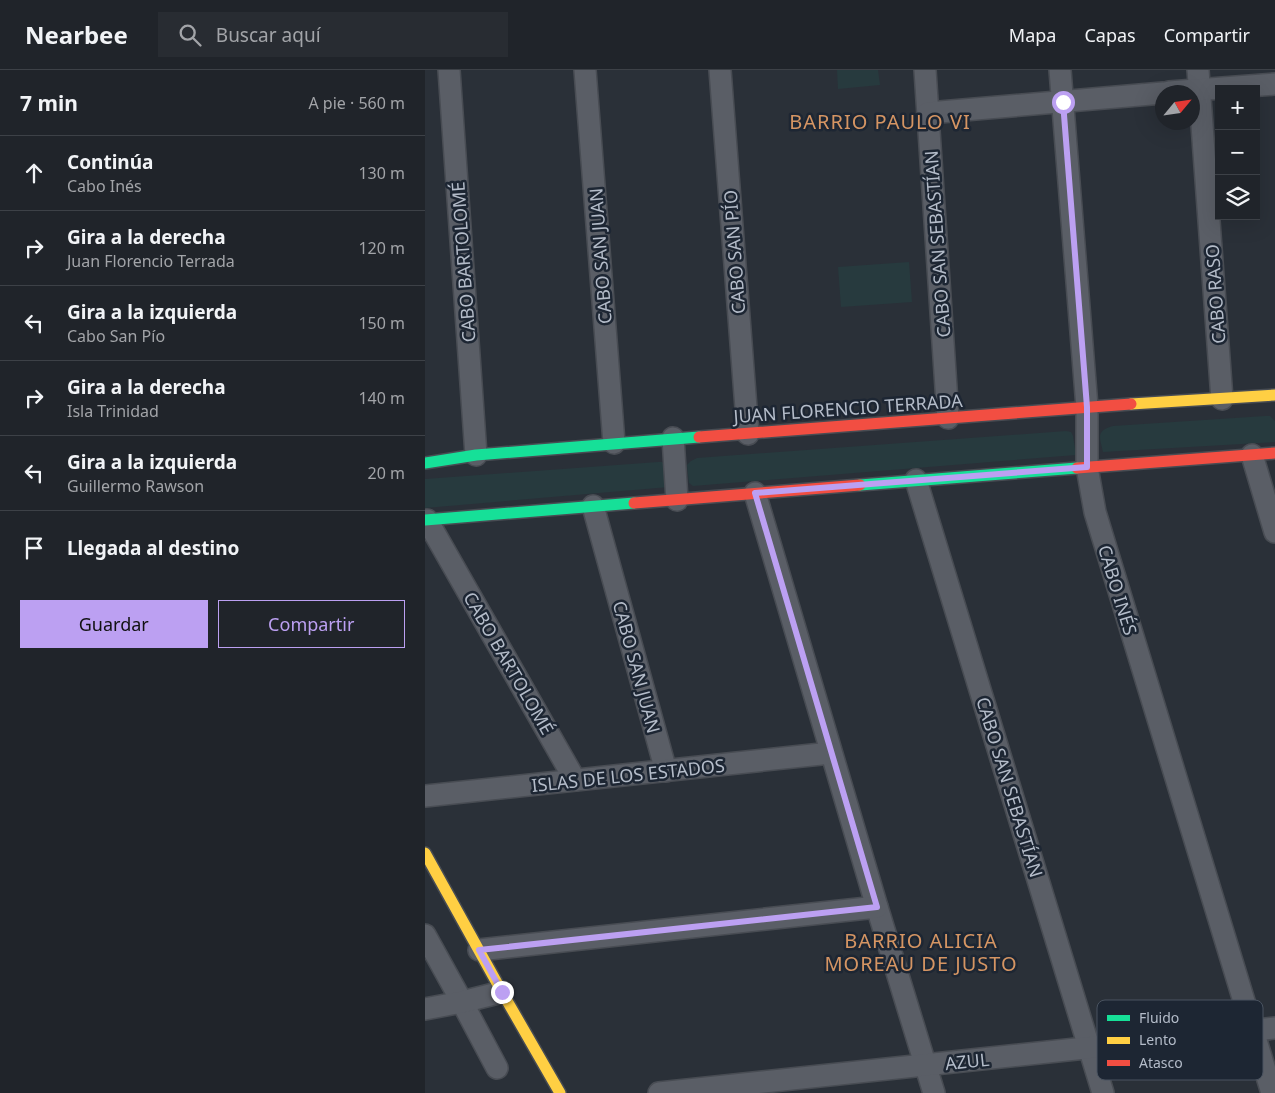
<!DOCTYPE html>
<html lang="es">
<head>
<meta charset="utf-8">
<style>
	body { margin:0; font-family:"Noto Sans",sans-serif; background:#282c32; color:#f1f3f6 }
	.controls { position:absolute; right:15px; top:15px; display:grid; overflow:hidden; border-radius:0px; box-shadow:0 5px 20px #0002 }
	.controls button { width:45px; height:45px; display:grid; place-items:center; padding:0; border:0; border-bottom:1px solid #3d4147; background:#20242a; color:#f1f3f6; font:25px sans-serif }
	.compass { position:absolute; left:730px; top:15px; width:45px; height:45px; border-radius:50%; background:#20242a; box-shadow:0 5px 20px #0002; rotate:61deg }
	.stop { position:absolute; width:15px; height:15px; margin:-11px; border:4px solid #bca0f2; border-radius:50%; background:#fff }
	.stop.end { background:#bca0f2; border-color:#fff; box-shadow:0 1px 5px #0008 }
	.list { margin:0; padding:0; list-style:none }
	h2 { display:flex; justify-content:space-between; align-items:center; height:65px; margin:0; padding:0 20px; font-size:21px }
	h2 small { font-size:16px; font-weight:400; color:#a2a4a8 }
	.list li { display:grid; grid-template-columns:32px 1fr auto; gap:15px; align-items:center; box-sizing:border-box; height:75px; padding:0 20px; border-top:1px solid #3d4147 }
	.list b { display:block; font-size:19px; white-space:nowrap }
	.list p { margin:0; font-size:16px; white-space:nowrap; color:#a2a4a8 }
	.list em { font-size:16px; font-style:normal; color:#a2a4a8 }
	.actions { display:flex; gap:10px; padding:15px 20px }
	.actions a { flex:1; padding:11px 0; border:1px solid #bca0f2; border-radius:0px; text-align:center; font-size:18px; color:#bca0f2 }
	.actions .main { background:#bca0f2; color:#111 }
	.icon { flex:none; width:28px; height:28px; fill:none; stroke:currentColor; stroke-width:2; stroke-linecap:round; stroke-linejoin:round }
	.map { position:relative; flex:none; width:850px; height:1023px; overflow:hidden }
	header { display:flex; align-items:center; gap:30px; box-sizing:border-box; height:70px; padding:0 25px; background:#20242a; border-bottom:1px solid #3d4147 }
	header strong { font-size:24px }
	nav { display:flex; gap:28px; margin-inline-start:auto; font-size:18px }
	.search { width:350px; height:45px; background:#282c32; display:flex; align-items:center; gap:12px; box-sizing:border-box; padding:0 18px; border-radius:0px; color:#a2a4a8; font-size:19px }
	main { display:flex }
	aside { flex:1; background:#20242a }
	.map>svg:first-child { display:block }
	.green { fill:#273a3e }
	.lines { fill:none; stroke-linecap:round; stroke-linejoin:round }
	.street-casing { stroke:#484c53; stroke-width:24 }
	.fast-casing { stroke:#484c53; stroke-width:14 }
	.slow-casing { stroke:#484c53; stroke-width:14 }
	.jam-casing { stroke:#484c53; stroke-width:14 }
	.street { stroke:#5a5e66; stroke-width:21 }
	.fast { stroke:#16e098; stroke-width:11 }
	.slow { stroke:#ffcf43; stroke-width:11 }
	.jam { stroke:#f24e42; stroke-width:11 }
	.route { stroke:#bca0f2; stroke-width:6 }
	.labels { text-anchor:middle; dominant-baseline:central; stroke-width:5; stroke-linejoin:round; paint-order:stroke }
	.street-label { font-size:18px; fill:#b4bcc9; stroke:#1d2633 }
	.quarter-label { font-size:20px; letter-spacing:1px; fill:#d59563; stroke:#1d2633 }
	.key { fill:#1d2633; stroke:#4a5360; stroke-width:1 }
	.key-label { font-size:14px; fill:#b4bcc9 }
</style>
</head>
<body>
<header>
<strong>Nearbee</strong>
<div class="search"><svg class="icon" aria-label="search" viewBox="0 0 24 24"><circle cx="10" cy="10" r="6"/><path d="M15 15l6 6"/></svg>Buscar aquí</div>
<nav><a>Mapa</a><a>Capas</a><a>Compartir</a></nav>
</header>
<main>
<aside>
<h2>7 min<small>A pie · 560 m</small></h2>
<ul class="list">
<li><svg class="icon" aria-label="ahead" viewBox="0 0 24 24"><path d="M12 20V5M6 11l6-6 6 6"/></svg><div><b>Continúa</b><p>Cabo Inés</p></div><em>130 m</em></li>
<li><svg class="icon" aria-label="right" viewBox="0 0 24 24"><path d="M7 20v-9h11M14 6l5 5-5 5"/></svg><div><b>Gira a la derecha</b><p>Juan Florencio Terrada</p></div><em>120 m</em></li>
<li><svg class="icon" aria-label="left" viewBox="0 0 24 24"><path d="M17 20v-9H6M10 6l-5 5 5 5"/></svg><div><b>Gira a la izquierda</b><p>Cabo San Pío</p></div><em>150 m</em></li>
<li><svg class="icon" aria-label="right" viewBox="0 0 24 24"><path d="M7 20v-9h11M14 6l5 5-5 5"/></svg><div><b>Gira a la derecha</b><p>Isla Trinidad</p></div><em>140 m</em></li>
<li><svg class="icon" aria-label="left" viewBox="0 0 24 24"><path d="M17 20v-9H6M10 6l-5 5 5 5"/></svg><div><b>Gira a la izquierda</b><p>Guillermo Rawson</p></div><em>20 m</em></li>
<li><svg class="icon" aria-label="arrive" viewBox="0 0 24 24"><path d="M6 21V4h12l-3 4 3 4H6"/></svg><div><b>Llegada al destino</b></div></li>
</ul>
<div class="actions"><a class="main">Guardar</a><a>Compartir</a></div>
</aside>
<div class="map">
<svg width="850" height="1023" viewBox="0 0 850 1023">
	<rect width="100%" height="100%" fill="#2a3038"/>
	<!-- green -->
	<g class="green">
		<path d="M412 0H453L455 15 413 19Z"/>
		<path d="M484 192 487 232 416 237 413 197Z"/>
		<path d="M840 346H845L850 351V372L678 382C675 368 670 361 688 356Z"/>
		<path d="M641 361 646 362 648 366 651 385 268 416 264 413 262 395 266 391 272 388Z"/>
		<path d="M233 392H237L240 395 244 417 0 438V409Z"/>
	</g>
	<g class="lines">
		<!-- street casing -->
		<g class="street-casing">
			<g id="street">
				<path d="M24 0 51 385"/>
				<path d="M160 0 189 373"/>
				<path d="M295 0 323 364"/>
				<path d="M500 0 523 348"/>
				<path d="M635 0 662 337V397L670 442 847 1023"/>
				<path d="M773 0 797 329"/>
				<path d="M744 22 850 14"/>
				<path d="M503 43 738 23"/>
				<path d="M248 368 252 430"/>
				<path d="M827 385 850 462"/>
				<path d="M491 410 678 1023"/>
				<path d="M330 423 452 837 509 1023"/>
				<path d="M168 436 241 701"/>
				<path d="M2 450 150 710"/>
				<path d="M0 726 406 683"/>
				<path d="M0 865 37 932 72 998"/>
				<path d="M54 880 452 837"/>
				<path d="M0 939 37 932 77 922"/>
				<path d="M234 1023 850 958"/>
			</g>
		</g>
		<!-- fast casing -->
		<g class="fast-casing">
			<g id="fast">
				<path d="M0 393 51 385 274 367"/>
				<path d="M435 415 652 398"/>
				<path d="M0 450 209 433"/>
			</g>
		</g>
		<!-- slow casing -->
		<g class="slow-casing">
			<g id="slow">
				<path d="M706 334 850 325"/>
				<path d="M0 783 77 922 135 1023"/>
			</g>
		</g>
		<!-- jam casing -->
		<g class="jam-casing">
			<g id="jam">
				<path d="M274 367 706 334"/>
				<path d="M652 398 850 383"/>
				<path d="M209 433 435 415"/>
			</g>
		</g>
		<!-- street -->
		<use href="#street" class="street"/>
		<!-- fast -->
		<use href="#fast" class="fast"/>
		<!-- slow -->
		<use href="#slow" class="slow"/>
		<!-- jam -->
		<use href="#jam" class="jam"/>
	</g>
	<g class="lines">
		<!-- route -->
		<path class="route" d="M77 922 54 880 452 837 330 423 662 397V337L638 32"/>
	</g>
	<g class="labels">
		<!-- street labels -->
		<g class="street-label">
			<text transform="translate(512 174) rotate(-94)">CABO SAN SEBASTÍAN</text>
			<text transform="translate(309 182) rotate(-94)">CABO SAN PÍO</text>
			<text transform="translate(175 186) rotate(-94)">CABO SAN JUAN</text>
			<text transform="translate(38 192) rotate(-94)">CABO BARTOLOMÉ</text>
			<text transform="translate(790 224) rotate(-94)">CABO RASO</text>
			<text transform="translate(423 338) rotate(-4)">JUAN FLORENCIO TERRADA</text>
			<text transform="translate(693 520) rotate(73)">CABO INÉS</text>
			<text transform="translate(84 593) rotate(60)">CABO BARTOLOMÉ</text>
			<text transform="translate(212 597) rotate(75)">CABO SAN JUAN</text>
			<text transform="translate(203 705) rotate(-6)">ISLAS DE LOS ESTADOS</text>
			<text transform="translate(585 717) rotate(73)">CABO SAN SEBASTÍAN</text>
			<text transform="translate(542 991) rotate(-6)">AZUL</text>
		</g>
		<!-- quarter labels -->
		<g class="quarter-label">
			<text x="455" y="51">BARRIO PAULO VI</text>
			<text x="496" y="870">BARRIO ALICIA<tspan x="496" dy="23">MOREAU DE JUSTO</tspan></text>
		</g>
	</g>
	<!-- legend -->
	<rect x="672" y="930" width="166" height="80" rx="8" class="key"/>
	<rect x="682" y="945" width="23" height="6" fill="#16e098"/>
	<rect x="682" y="967" width="23" height="7" fill="#ffcf43"/>
	<rect x="682" y="990" width="23" height="6" fill="#f24e42"/>
	<g class="key-label">
		<text x="714" y="953">Fluido</text>
		<text x="714" y="975">Lento</text>
		<text x="714" y="998">Atasco</text>
	</g>
</svg>
<div class="controls">
<button>+</button>
<button>−</button>
<button><svg class="icon" aria-label="layers" viewBox="0 0 24 24"><path d="M12 4l9 5-9 5-9-5zM3 14l9 5 9-5"/></svg></button>
</div>
<svg class="compass" viewBox="-18 -18 36 36"><path d="M0-13l5 13h-10z" fill="#e53935"/><path d="M0 13l5-13h-10z" fill="#a2a4a8"/></svg>
<div class="stop" style="left:638px;top:32px"></div>
<div class="stop end" style="left:77px;top:922px"></div>
</div>
</main>
</body>
</html>
